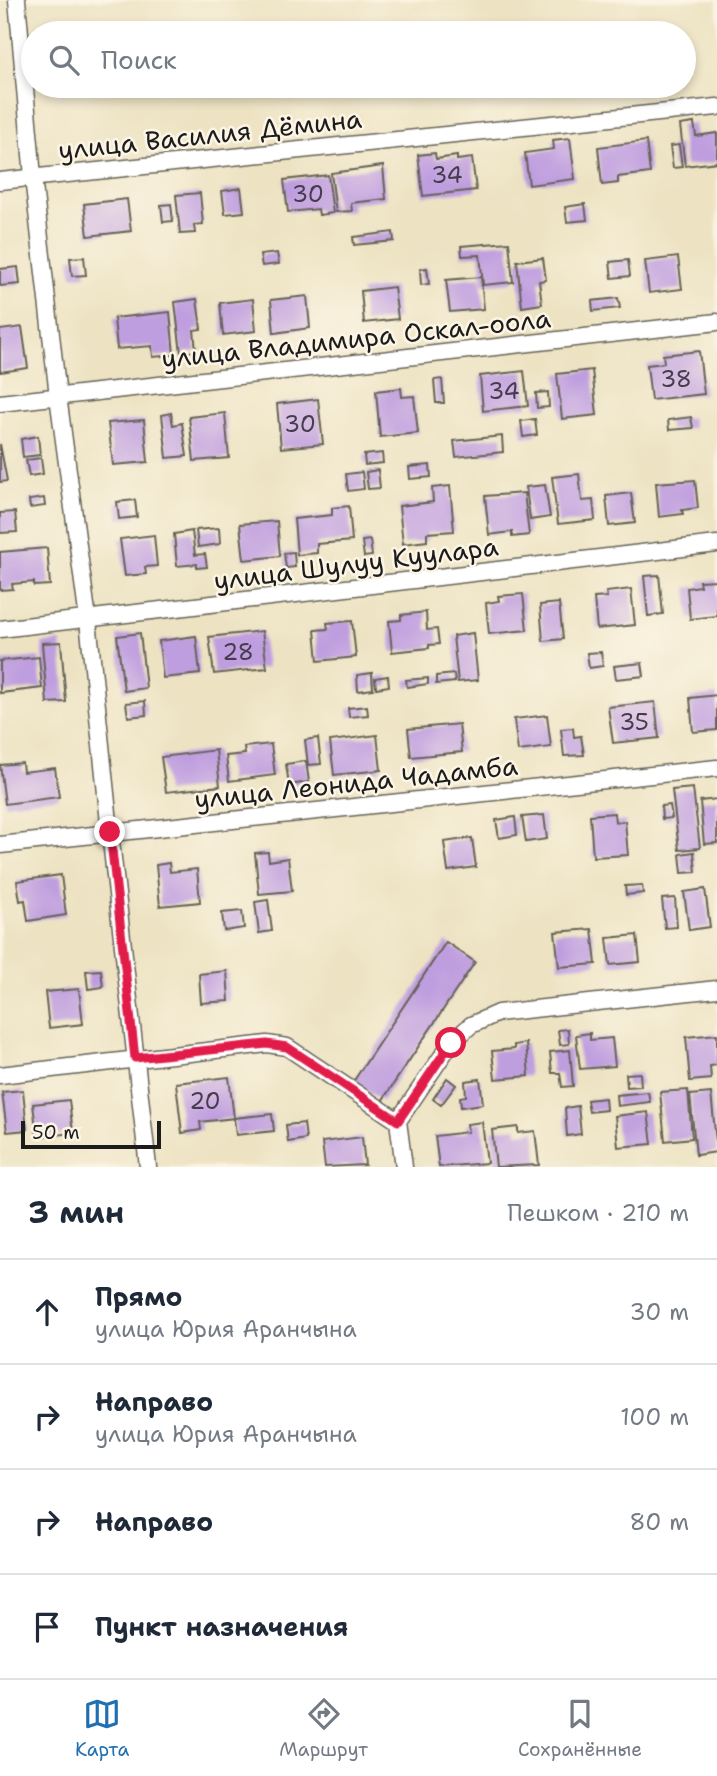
<!DOCTYPE html>
<html lang="ru">
<head>
<meta charset="utf-8">
<style>
	body { margin:0; font-family:"Shantell Sans",sans-serif; background:#f6f6f7; color:#1f2937 }
	.scale { position:absolute; left:21px; bottom:18px; width:140px; box-sizing:border-box; padding-left:7px; border:4px solid #1c1c1c; border-top:0; font-size:19px; line-height:24px; white-space:nowrap; color:#1c1c1c; -webkit-text-stroke:5px #fcf5e5; paint-order:stroke }
	.stop { position:absolute; width:21px; height:21px; margin:-16px; border:5px solid #e11d48; border-radius:50%; background:#fff }
	.stop.end { background:#e11d48; border-color:#fff; box-shadow:0 2px 7px #0008 }
	.list { margin:0; padding:0; list-style:none }
	h2 { display:flex; justify-content:space-between; align-items:center; height:91px; margin:0; padding:0 28px; font-size:30px }
	h2 small { font-size:23px; font-weight:400; color:#747a83 }
	.list li { display:grid; grid-template-columns:46px 1fr auto; gap:21px; align-items:center; box-sizing:border-box; height:105px; padding:0 28px; border-top:2px solid #e0e1e3 }
	.list b { display:block; font-size:26px; white-space:nowrap }
	.list p { margin:0; font-size:23px; white-space:nowrap; color:#747a83 }
	.list em { font-size:23px; font-style:normal; color:#747a83 }
	.icon { flex:none; width:38px; height:38px; fill:none; stroke:currentColor; stroke-width:2; stroke-linecap:round; stroke-linejoin:round }
	.map { position:relative; flex:none; width:717px; height:1167px; overflow:hidden }
	.search { position:absolute; background:#fff; box-shadow:0 4px 10px #0003; left:21px; right:21px; top:21px; height:77px; display:flex; align-items:center; gap:18px; box-sizing:border-box; padding:0 24px; border-radius:38px; color:#747a83; font-size:26px }
	.sheet { height:511px; background:#fff }
	nav { display:flex; justify-content:space-around; align-items:center; box-sizing:border-box; height:98px; border-top:2px solid #e0e1e3; background:#fff; font-size:19px; color:#747a83 }
	nav a { display:grid; justify-items:center; gap:4px }
	nav .on { color:#1f6fb2 }
	.map>svg:first-child { display:block }
	.building { fill:#bf9edf }
	.lines { fill:none; stroke-linecap:round; stroke-linejoin:round }
	.minor-casing { stroke:#656256; stroke-width:19 }
	.minor { stroke:#fff; stroke-width:16 }
	.route { stroke:#e11d48; stroke-width:9 }
	.labels { text-anchor:middle; dominant-baseline:central; stroke-width:5; stroke-linejoin:round; paint-order:stroke }
	.number-label { font-size:23px; fill:#453c4d }
	.street-label { font-size:26px; fill:#1c1c1c; stroke:#fcf5e5 }
</style>
</head>
<body>
<div class="map">
<svg width="717" height="1167" viewBox="0 0 717 1167">
	<rect width="100%" height="100%" fill="#fcf5e5"/>
	<filter id="ink" filterUnits="userSpaceOnUse"><feTurbulence type="fractalNoise" baseFrequency=".0143" numOctaves="2"/><feDisplacementMap in="SourceGraphic" scale="14" xChannelSelector="R" yChannelSelector="G"/><feConvolveMatrix kernelMatrix="1 2 1 2 8 2 1 2 1" color-interpolation-filters="sRGB"/></filter>
	<filter id="wash" filterUnits="userSpaceOnUse"><feTurbulence type="fractalNoise" baseFrequency=".00686" numOctaves="4" result="noise"/><feDisplacementMap in="SourceGraphic" scale="28" xChannelSelector="R" yChannelSelector="G"/><feGaussianBlur stdDeviation="1.57" result="paint"/><feColorMatrix in="noise" values="0 0 0 0 0 0 0 0 0 0 0 0 0 0 0 0 0 1.4 0 .05"/><feComposite in="paint" operator="in"/></filter>
	<g filter="url(#wash)">
		<rect width="100%" height="100%" fill="#ede3c3"/>
		<g id="blocks">
			<!-- building -->
			<g class="building">
				<path d="M694 123 696 136 717 133V162L685 166 680 125Z"/>
				<path d="M570 138 575 179 529 185 525 153 554 149 553 140Z"/>
				<path d="M646 141 650 173 618 177V183L602 185 598 147Z"/>
				<path d="M679 145 682 167 673 168 670 146Z"/>
				<path d="M435 153 436 159 457 156V160L472 158 476 190 423 196 418 155Z"/>
				<path d="M383 166 386 199 351 203 352 211 336 212 331 173Z"/>
				<path d="M328 175 333 213 319 215 318 209 288 212 284 180Z"/>
				<path d="M241 188 244 212 225 214 222 191Z"/>
				<path d="M200 193 203 224 194 225 195 233 180 234 176 195Z"/>
				<path d="M127 199 131 231 88 236 84 204Z"/>
				<path d="M171 204 173 221 163 222 161 205Z"/>
				<path d="M585 204 587 220 567 222 565 207Z"/>
				<path d="M393 232 394 241 354 245 353 237Z"/>
				<path d="M509 242 513 282 483 285 480 255 462 256 461 246Z"/>
				<path d="M277 253 279 264 262 266 260 255Z"/>
				<path d="M84 257 86 275 72 276 70 258Z"/>
				<path d="M678 257 682 289 649 293 645 261Z"/>
				<path d="M543 258 546 280 539 281 542 304 522 307 517 261Z"/>
				<path d="M628 260 630 276 612 278 610 262Z"/>
				<path d="M18 267 20 284 0 286V269Z"/>
				<path d="M427 268 429 284 421 285 420 269Z"/>
				<path d="M481 277 484 309 450 312 446 280Z"/>
				<path d="M394 287 398 319 364 323 361 291Z"/>
				<path d="M307 296 310 328 274 333 271 300Z"/>
				<path d="M618 298 620 308 593 311 592 301Z"/>
				<path d="M197 299 201 329 194 330 196 351 181 353 175 302Z"/>
				<path d="M253 299 256 331 223 335 220 303Z"/>
				<path d="M170 312 174 355 153 357 152 346 117 349 114 318Z"/>
				<path d="M22 327 28 368 0 372V330Z"/>
				<path d="M699 351 704 394 651 400 647 365 664 363 663 355Z"/>
				<path d="M592 370 597 415 562 419 557 374Z"/>
				<path d="M524 371 528 406 483 411 480 376Z"/>
				<path d="M442 379 444 403H436L434 380Z"/>
				<path d="M401 388 402 397 414 396 418 433 380 437 376 391Z"/>
				<path d="M548 392 549 407 537 408 536 393Z"/>
				<path d="M318 399 323 444 281 448 277 404Z"/>
				<path d="M171 413 173 425 182 423 187 456 167 458 162 415Z"/>
				<path d="M225 413 229 458 194 461 189 417Z"/>
				<path d="M691 417 693 428 669 430 668 420Z"/>
				<path d="M535 419 537 435 523 437 521 421Z"/>
				<path d="M144 420 148 462 113 465 108 423Z"/>
				<path d="M38 436 40 455 23 457 21 439Z"/>
				<path d="M502 436 503 452 456 457 454 441Z"/>
				<path d="M0 444 7 481 0 482Z"/>
				<path d="M382 453 383 463 365 465 364 455Z"/>
				<path d="M41 458 43 474 29 476 26 460Z"/>
				<path d="M430 465 431 477 410 479 409 467Z"/>
				<path d="M378 470 380 488 368 489 366 472Z"/>
				<path d="M362 472 364 489 348 491 346 474Z"/>
				<path d="M579 474 582 501 593 500 595 520 558 524 552 477Z"/>
				<path d="M695 480 698 508 682 510 683 514 659 517 656 483Z"/>
				<path d="M545 485 550 517 530 520 526 487Z"/>
				<path d="M450 486 454 531 427 533V541L403 544 399 506 433 502 432 488Z"/>
				<path d="M524 493 529 535 512 537V532L489 535 485 496Z"/>
				<path d="M631 493 635 523 609 526 606 496Z"/>
				<path d="M44 498 45 506 30 508 29 500Z"/>
				<path d="M135 500 137 517 119 519 117 502Z"/>
				<path d="M349 506 352 541 317 544V553L297 555 294 519 332 515V508Z"/>
				<path d="M15 512 17 532 0 533V513Z"/>
				<path d="M277 521 280 556 244 560 240 524Z"/>
				<path d="M219 528 220 544 198 547 196 530Z"/>
				<path d="M192 531 195 555 205 554 207 567 197 568V564L177 566 174 534Z"/>
				<path d="M154 535 157 566 145 567 146 574 125 576 120 539Z"/>
				<path d="M370 540 372 556 364 557 362 541Z"/>
				<path d="M47 548 50 585 34 586V582L12 584 13 589 0 590V552Z"/>
				<path d="M294 552 295 567 286 568 284 553Z"/>
				<path d="M659 575 663 614 648 616 644 576Z"/>
				<path d="M717 580V616L690 619 687 588 700 586 699 581Z"/>
				<path d="M631 589 635 625 597 629 594 598 607 597 606 592Z"/>
				<path d="M523 594 527 630 489 634 486 603 499 601 498 596Z"/>
				<path d="M559 603 563 639 543 641 540 605Z"/>
				<path d="M426 612 427 630 437 629 439 644 429 645V648L392 652 389 621 401 620V615Z"/>
				<path d="M352 621 356 657 318 661 315 630 328 629 327 623Z"/>
				<path d="M262 631 267 668 214 674 209 637Z"/>
				<path d="M140 633 146 688 124 691 117 636Z"/>
				<path d="M473 633 478 680 458 682 453 636Z"/>
				<path d="M196 636 200 674 163 678 159 641Z"/>
				<path d="M61 642 66 702 47 703 42 643Z"/>
				<path d="M601 652 603 666 589 668 587 653Z"/>
				<path d="M39 657 42 688 0 693V661Z"/>
				<path d="M642 663 644 676 616 679 614 666Z"/>
				<path d="M372 673 373 689 358 691 357 675Z"/>
				<path d="M454 674 455 682 436 684V676Z"/>
				<path d="M388 676 389 686 376 688 375 678Z"/>
				<path d="M428 678V684L407 687 406 680Z"/>
				<path d="M717 695V730L693 732 690 698Z"/>
				<path d="M145 701 146 715 128 717 126 703Z"/>
				<path d="M655 702 659 738 613 743 608 707Z"/>
				<path d="M367 706 368 715 349 717 348 708Z"/>
				<path d="M547 715 551 747 518 751 514 719Z"/>
				<path d="M459 724 462 752 411 757 408 729Z"/>
				<path d="M573 728 574 737 581 736 584 755 564 756 561 729Z"/>
				<path d="M377 735 381 770 334 775 330 741Z"/>
				<path d="M318 738 321 764 308 765 305 740Z"/>
				<path d="M271 744 275 775 229 781 226 756 245 754 244 747Z"/>
				<path d="M216 750 220 786 166 792 161 757Z"/>
				<path d="M306 761 309 782 289 785 286 764Z"/>
				<path d="M22 763 23 772 55 768 59 797 5 804 0 765Z"/>
				<path d="M693 788 700 848 679 850 672 790Z"/>
				<path d="M717 799V843L704 844 700 801Z"/>
				<path d="M670 805 672 818 662 819 661 806Z"/>
				<path d="M614 813 615 822 625 821 628 855 593 857 590 815Z"/>
				<path d="M544 815 547 839 526 842 522 817Z"/>
				<path d="M515 817 517 835 499 838 496 820Z"/>
				<path d="M472 838 476 867 448 871 444 842Z"/>
				<path d="M268 852 269 861 288 858 292 891 259 894 255 853Z"/>
				<path d="M694 852 696 872 682 873 680 854Z"/>
				<path d="M169 863 170 872 197 869 200 902 160 906 156 865Z"/>
				<path d="M61 875 66 915 28 921 25 900 20 901 17 881Z"/>
				<path d="M642 885 643 893 626 895 625 886Z"/>
				<path d="M705 889 710 927 689 930 684 892Z"/>
				<path d="M675 898 677 927 665 928 662 899Z"/>
				<path d="M268 900 272 931 259 933 255 902Z"/>
				<path d="M242 911 244 928 224 931 222 913Z"/>
				<path d="M592 929 596 964 559 967 555 932Z"/>
				<path d="M637 935 640 962 610 965 607 938Z"/>
				<path d="M446 942 475 962 382 1101 353 1082Z"/>
				<path d="M101 970 103 987 88 989 86 971Z"/>
				<path d="M227 971 229 1001 201 1003 199 974Z"/>
				<path d="M79 989 83 1024 49 1028 45 992Z"/>
				<path d="M568 1029 569 1044 560 1045 558 1030Z"/>
				<path d="M590 1033V1040L612 1038 615 1066 580 1069 576 1035Z"/>
				<path d="M717 1034V1065L710 1066 711 1079 690 1081 686 1037Z"/>
				<path d="M526 1043 529 1076 495 1079 492 1051 514 1049V1045Z"/>
				<path d="M570 1050 573 1086 562 1087 560 1073H552L550 1052Z"/>
				<path d="M640 1073 641 1086 627 1087 626 1074Z"/>
				<path d="M229 1077 234 1118 200 1122 201 1130 182 1133 176 1083Z"/>
				<path d="M447 1078 456 1085 441 1105 433 1099Z"/>
				<path d="M480 1079 483 1104 461 1107 460 1097 466 1096 465 1081Z"/>
				<path d="M23 1090 27 1130 7 1132 2 1092Z"/>
				<path d="M688 1090 692 1138 665 1141 660 1092Z"/>
				<path d="M648 1092 650 1102 617 1106 616 1095Z"/>
				<path d="M711 1093 717 1152 696 1155 690 1095Z"/>
				<path d="M605 1098 606 1110 589 1112 587 1100Z"/>
				<path d="M69 1100 73 1133 37 1137 33 1104Z"/>
				<path d="M578 1106 581 1134 567 1136 565 1108Z"/>
				<path d="M648 1112 652 1144 618 1147 615 1116Z"/>
				<path d="M272 1114 274 1131 236 1135 234 1118Z"/>
				<path d="M482 1122 487 1163 439 1167 435 1136 468 1132 467 1124Z"/>
				<path d="M304 1123 306 1139 288 1142 286 1125Z"/>
				<path d="M518 1127V1133L535 1131 539 1165 496 1167 492 1130Z"/>
				<path d="M362 1137 365 1165 325 1167 322 1142Z"/>
			</g>
		</g>
	</g>
	<g filter="url(#ink)">
		<use href="#blocks" fill-opacity="0" stroke="#656256" stroke-width="2"/>
		<g class="lines">
			<!-- minor casing -->
			<g class="minor-casing">
				<g id="minor">
					<path d="M17 0 33 177 58 396 88 620 110 832 148 1167"/>
					<path d="M0 181 717 107"/>
					<path d="M0 403 717 322"/>
					<path d="M0 629 717 544"/>
					<path d="M0 845 717 768"/>
					<path d="M0 1075 267 1044 287 1047 398 1121 451 1043 471 1025 498 1013 717 989"/>
					<path d="M398 1121 404 1167"/>
				</g>
			</g>
			<!-- minor -->
			<use href="#minor" class="minor"/>
		</g>
	</g>
	<g class="lines" filter="url(#ink)">
		<!-- route -->
		<path class="route" d="M110 832 135 1058 267 1044 287 1047 398 1121 451 1043"/>
	</g>
	<g class="labels">
		<!-- number labels -->
		<g class="number-label">
			<text x="447" y="175">34</text>
			<text x="308" y="194">30</text>
			<text x="676" y="379">38</text>
			<text x="504" y="391">34</text>
			<text x="300" y="424">30</text>
			<text x="238" y="652">28</text>
			<text x="634" y="722">35</text>
			<text x="205" y="1101">20</text>
		</g>
		<!-- street labels -->
		<g class="street-label">
			<text transform="translate(210 134) rotate(-6)">улица Василия Дёмина</text>
			<text transform="translate(356 338) rotate(-6)">улица Владимира Оскал-оола</text>
			<text transform="translate(356 563) rotate(-7)">улица Шулуу Куулара</text>
			<text transform="translate(356 782) rotate(-6)">улица Леонида Чадамба</text>
		</g>
	</g>
</svg>
<div class="scale">50 m</div>
<div class="stop" style="left:451px;top:1043px"></div>
<div class="stop end" style="left:110px;top:832px"></div>
<div class="search"><svg class="icon" aria-label="search" viewBox="0 0 24 24"><circle cx="10" cy="10" r="6"/><path d="M15 15l6 6"/></svg>Поиск</div>
</div>
<section class="sheet">
<h2>3 мин<small>Пешком · 210 m</small></h2>
<ul class="list">
<li><svg class="icon" aria-label="ahead" viewBox="0 0 24 24"><path d="M12 20V5M6 11l6-6 6 6"/></svg><div><b>Прямо</b><p>улица Юрия Аранчына</p></div><em>30 m</em></li>
<li><svg class="icon" aria-label="right" viewBox="0 0 24 24"><path d="M7 20v-9h11M14 6l5 5-5 5"/></svg><div><b>Направо</b><p>улица Юрия Аранчына</p></div><em>100 m</em></li>
<li><svg class="icon" aria-label="right" viewBox="0 0 24 24"><path d="M7 20v-9h11M14 6l5 5-5 5"/></svg><div><b>Направо</b></div><em>80 m</em></li>
<li><svg class="icon" aria-label="arrive" viewBox="0 0 24 24"><path d="M6 21V4h12l-3 4 3 4H6"/></svg><div><b>Пункт назначения</b></div></li>
</ul>
</section>
<nav>
<a class="on"><svg class="icon" aria-label="map" viewBox="0 0 24 24"><path d="M3 6l6-2 6 2 6-2v14l-6 2-6-2-6 2zM9 4v14M15 6v14"/></svg>Карта</a>
<a><svg class="icon" aria-label="directions" viewBox="0 0 24 24"><path d="M12 3l9 9-9 9-9-9zM9 14v-3h6M13 9l2 2-2 2"/></svg>Маршрут</a>
<a><svg class="icon" aria-label="saved" viewBox="0 0 24 24"><path d="M7 4h10v16l-5-4-5 4z"/></svg>Сохранённые</a>
</nav>
</body>
</html>
